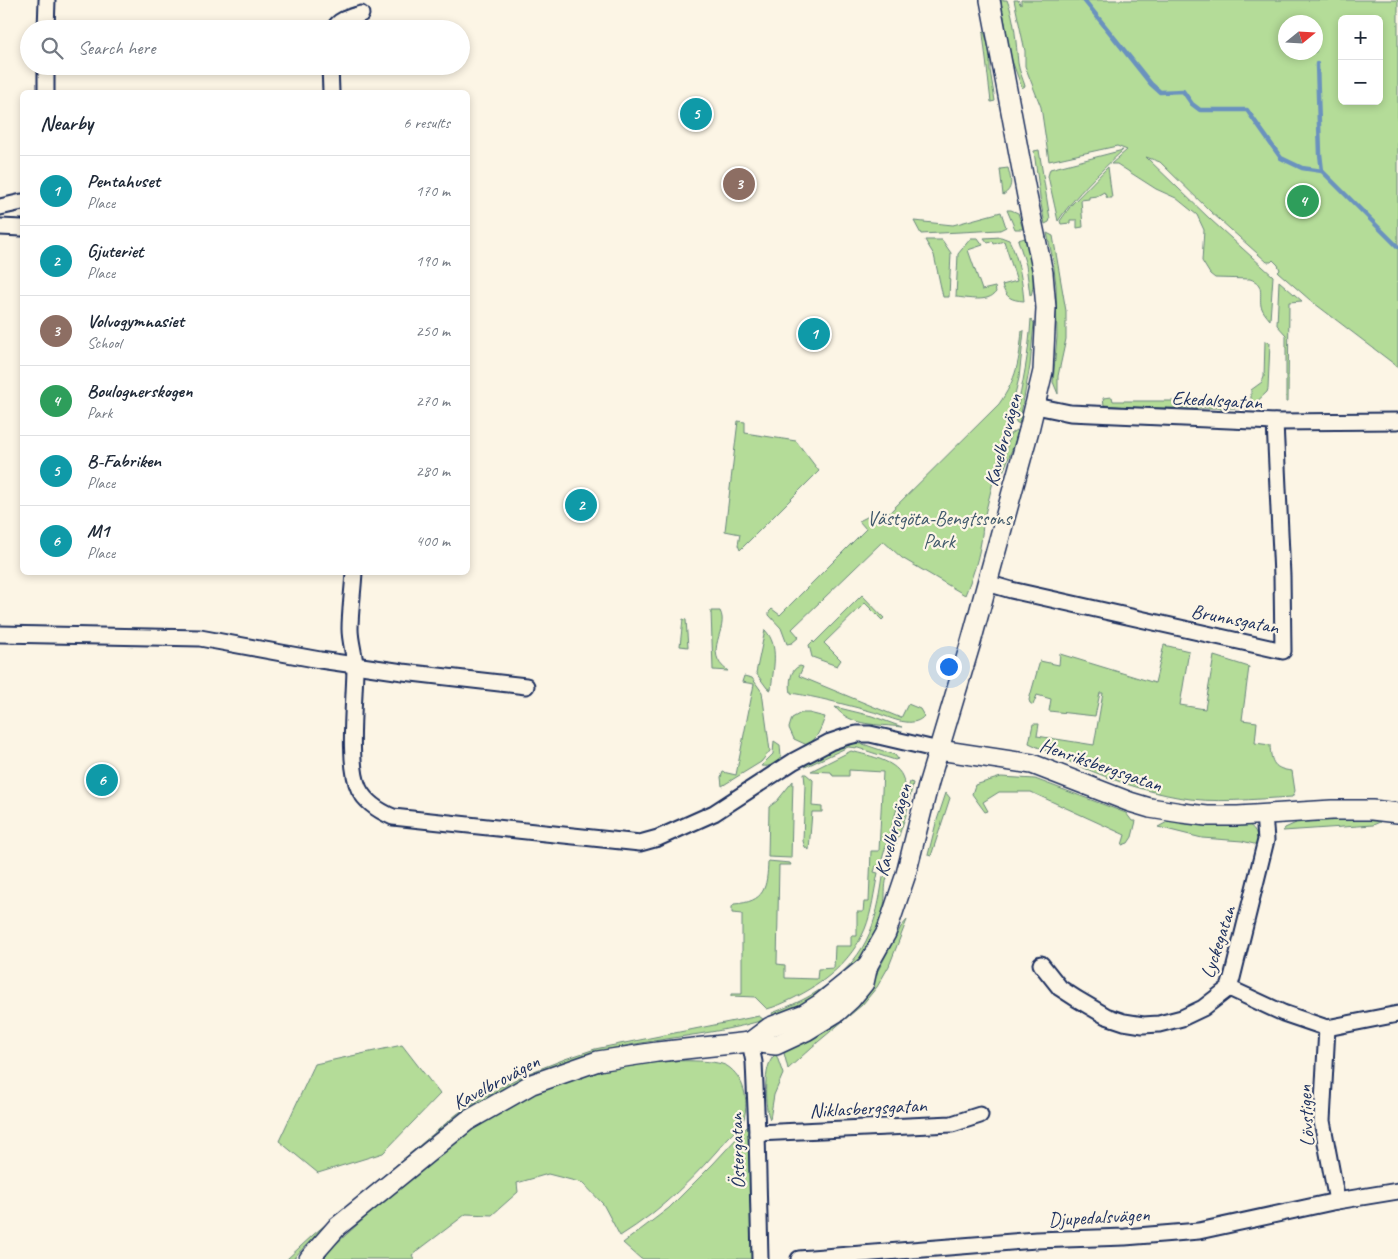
<!DOCTYPE html>
<html lang="en">
<head>
<meta charset="utf-8">
<style>
	body { margin:0; font-family:Caveat,sans-serif; background:#f2f2f3; color:#1f2937 }
	.controls { position:absolute; right:15px; top:15px; display:grid; overflow:hidden; border-radius:8px; box-shadow:0 2px 8px #0003 }
	.controls button { width:45px; height:45px; display:grid; place-items:center; padding:0; border:0; border-bottom:1px solid #e0e1e3; background:#fff; color:#1f2937; font:25px sans-serif }
	.compass { position:absolute; left:1278px; top:15px; width:45px; height:45px; border-radius:50%; background:#fff; box-shadow:0 2px 8px #0003; rotate:72deg }
	.you { position:absolute; left:948px; top:666px; width:18px; height:18px; margin:-12px; border:4px solid #fff; border-radius:50%; background:#1a73e8; box-shadow:0 0 0 8px #1a73e833 }
	.badge { display:grid; place-items:center; width:32px; height:32px; border-radius:50%; background:#b45309; color:#fff; font-size:16px; font-weight:700 }
	.pin { position:absolute; translate:-50% -50%; border:2px solid #fff; box-shadow:0 1px 5px #0006 }
	.list { margin:0; padding:0; list-style:none }
	h2 { display:flex; justify-content:space-between; align-items:center; height:65px; margin:0; padding:0 20px; font-size:21px }
	h2 small { font-size:16px; font-weight:400; color:#747a83 }
	.list li { display:grid; grid-template-columns:32px 1fr auto; gap:15px; align-items:center; box-sizing:border-box; height:70px; padding:0 20px; border-top:1px solid #e0e1e3 }
	.list b { display:block; font-size:19px; white-space:nowrap }
	.list p { margin:0; font-size:16px; white-space:nowrap; color:#747a83 }
	.list em { font-size:16px; font-style:normal; color:#747a83 }
	.icon { flex:none; width:28px; height:28px; fill:none; stroke:currentColor; stroke-width:2; stroke-linecap:round; stroke-linejoin:round }
	.map { position:relative; flex:none; width:1398px; height:1259px; overflow:hidden }
	.search { position:absolute; background:#fff; box-shadow:0 2px 8px #0003; left:20px; top:20px; width:450px; height:55px; display:flex; align-items:center; gap:12px; box-sizing:border-box; padding:0 18px; border-radius:28px; color:#747a83; font-size:19px }
	.panel { position:absolute; background:#fff; box-shadow:0 2px 8px #0003; left:20px; top:90px; width:450px; height:485px; border-radius:8px }
	.map>svg:first-child { display:block }
	.green { fill:#b4dc98; stroke:#68867b; fill-rule:evenodd }
	.lines { fill:none; stroke-linecap:round; stroke-linejoin:round }
	.stream { stroke:#6b92be; stroke-width:4.5 }
	.minor-casing { stroke:#1b2f5e; stroke-width:19 }
	.major-casing { stroke:#1b2f5e; stroke-width:22 }
	.minor { stroke:#fcf5e5; stroke-width:15 }
	.major { stroke:#fcf5e5; stroke-width:19 }
	.labels { text-anchor:middle; dominant-baseline:central; stroke-width:4.5; stroke-linejoin:round; paint-order:stroke }
	.street-label { font-size:20px; fill:#1b2f5e; stroke:#fcf5e5 }
	.park-label { font-size:20px; fill:#415a6c; stroke:#fcf5e5 }
</style>
</head>
<body>
<div class="map">
<svg width="1398" height="1259" viewBox="0 0 1398 1259">
	<rect width="100%" height="100%" fill="#fcf5e5"/>
	<filter id="ink" filterUnits="userSpaceOnUse"><feTurbulence type="fractalNoise" baseFrequency=".02" numOctaves="2"/><feDisplacementMap in="SourceGraphic" scale="10" xChannelSelector="R" yChannelSelector="G"/><feConvolveMatrix kernelMatrix="1 2 1 2 8 2 1 2 1" color-interpolation-filters="sRGB"/></filter>
	<g filter="url(#ink)">
		<!-- green -->
		<g class="green">
			<path d="M1001 0H1007C1015 19 1016 43 1018 63 1019 71 1023 79 1025 86L1022 88 1011 58Z"/>
			<path d="M1014 0H1018L1021 5V0H1398V367L1310 300 1278 272 1280 270 1278 265 1273 260 1271 262H1267L1211 212 1160 162 1146 157 1211 220 1273 276 1270 320C1266 315 1263 312 1261 306 1259 294 1265 284 1250 279L1215 278 1210 274 1202 261 1204 230 1197 215 1176 198 1156 189 1117 164H1111L1127 150 1117 146 1049 161 1041 107 1025 66V51ZM1342 19H1379V101H1342ZM1316 22V52H1286V22Z"/>
			<path d="M984 31 990 51V70L995 101 991 102 983 34Z"/>
			<path d="M1039 150 1050 219 1049 222 1045 224 1041 204 1034 151Z"/>
			<path d="M1123 150C1099 173 1076 194 1058 221L1048 176 1050 169Z"/>
			<path d="M1108 167 1112 198H1107L1104 192 1097 196 1089 197V199L1081 200 1083 227 1077 228V220H1070V223L1061 224 1060 221 1072 204Z"/>
			<path d="M1008 168C1011 179 1014 188 1003 195L1000 169Z"/>
			<path d="M1007 210H1011L1018 213 1023 229H1015Z"/>
			<path d="M1001 212 1006 227 1000 230 921 234 914 221 953 225Z"/>
			<path d="M1047 233 1053 236 1066 311V339L1058 376V394L1053 382 1057 337 1056 285 1053 260Z"/>
			<path d="M1001 237 1009 240C1019 259 1022 280 1024 301 1011 300 1006 298 1002 285L1017 281 1004 241 994 244 993 241 988 243 984 238Z"/>
			<path d="M971 238H978L983 245 968 250 982 290 995 287 996 292C988 303 968 298 956 297L958 254Z"/>
			<path d="M1025 238C1029 255 1037 279 1031 295H1030L1026 265 1018 240Z"/>
			<path d="M925 240H942L951 253 949 297H943L934 255Z"/>
			<path d="M1279 281 1302 301 1289 302 1288 402H1286V335L1277 325Z"/>
			<path d="M1031 319 1034 323 1030 366 1019 424 1016 422 1015 417C1023 384 1029 353 1031 319Z"/>
			<path d="M1022 331H1024L1019 378 983 522C982 548 975 571 965 595L902 558 883 541 792 629 799 637 792 643 787 644 781 628 769 615V612L772 609 780 615 866 529 859 521 873 514 880 522 999 404C1017 378 1019 362 1022 331Z"/>
			<path d="M1265 341 1270 343 1268 389 1267 392 1250 408H1140L1104 405 1103 398 1112 397 1113 401H1251V390L1262 382 1264 377Z"/>
			<path d="M738 421 745 422V433L796 441 819 471 740 550 738 545 740 534 725 531Z"/>
			<path d="M1016 430 1018 431 1015 442 1003 472 1001 471 1010 434Z"/>
			<path d="M862 595 884 618 882 620 865 603 824 643 841 660 837 666 812 657 809 645 813 641 814 643Z"/>
			<path d="M711 611H720C730 629 701 652 728 671L713 670Z"/>
			<path d="M683 619 686 620 688 647 680 646Z"/>
			<path d="M765 630C780 646 773 669 771 690L767 688 756 673Z"/>
			<path d="M1164 645 1189 651 1180 705 1205 709 1214 656 1249 667 1242 720 1257 722 1255 743 1270 745C1271 763 1274 769 1292 771L1295 791 1292 797C1254 799 1214 804 1177 797 1123 787 1078 766 1029 743L1033 724H1039L1037 736 1094 745 1103 693H1100L1095 716 1049 711 1051 699 1037 695 1033 705 1030 703 1029 700 1040 661 1059 665 1060 654 1155 683Z"/>
			<path d="M800 666 803 667 799 676 901 718 908 704 920 709 924 716C920 721 913 723 906 722 894 721 882 714 870 711 843 704 817 697 791 693 789 683 790 669 800 666Z"/>
			<path d="M744 676 752 678 762 692 770 751 761 762 722 786 721 777 723 772 736 775 754 684 742 682Z"/>
			<path d="M835 707 872 716 902 727C878 724 851 727 835 707Z"/>
			<path d="M801 713H809L825 717C821 728 817 740 807 745L794 739 789 728 792 718Z"/>
			<path d="M774 741 780 745 781 757C776 765 770 767 761 766L773 754Z"/>
			<path d="M853 743 863 744 895 755 898 759 895 760 858 748 848 747 805 767 807 762 843 744Z"/>
			<path d="M851 751C869 756 904 761 904 785L880 866H876L874 872 878 873C874 891 872 912 865 929 851 962 823 984 792 999 784 1003 775 1007 767 1009L755 997 731 996V994H742V914L732 913V907L734 904C765 902 767 888 768 861L790 863 791 865H779L777 964 785 965V978L817 979 818 969 834 968 835 946H851V936H857V912H863L864 902H869L871 851H879L883 772 849 770V776H833L831 772 811 771Z"/>
			<path d="M804 774H806L813 780 812 806 822 807V812H812L809 850 805 847 803 841 805 784Z"/>
			<path d="M1001 777 1035 779 1126 813 1132 821H1136L1132 837 1128 843 1122 845 1125 835 1031 792H999L983 802 988 811 985 812 972 794 975 785Z"/>
			<path d="M793 781 791 858 768 857 769 807 777 801Z"/>
			<path d="M910 782 913 783 906 815 896 844 892 842Z"/>
			<path d="M946 793 950 798 931 856 928 855 936 823Z"/>
			<path d="M1339 816 1380 820V822L1373 825 1283 831 1285 828 1296 823V820Z"/>
			<path d="M1171 820 1245 823C1255 827 1258 834 1258 845L1242 841 1202 838 1158 827Z"/>
			<path d="M883 877 887 878C884 887 886 896 884 905 883 911 881 917 879 923 864 970 817 1000 774 1017L772 1013C810 999 847 978 866 941 876 921 880 898 883 877Z"/>
			<path d="M907 920 889 966 877 987 862 1005 812 1047 788 1069 783 1049 873 980 901 927Z"/>
			<path d="M759 1016 764 1020C707 1037 647 1038 590 1054 540 1068 495 1090 453 1120 425 1140 399 1165 372 1188 345 1211 316 1233 293 1259H287L313 1235 457 1114 491 1092 524 1075 565 1059 595 1049Z"/>
			<path d="M402 1045 440 1094 383 1153 318 1173 279 1141 315 1064Z"/>
			<path d="M776 1054 783 1074 774 1095 770 1119C764 1108 764 1071 771 1060 772 1057 774 1056 776 1054Z"/>
			<path d="M659 1061C675 1061 714 1059 727 1066 744 1077 749 1100 744 1118 742 1125 733 1133 728 1138 696 1176 662 1210 620 1236L603 1204 583 1183 548 1174 517 1183 518 1192 492 1215 466 1214 412 1255 414 1259H320C349 1231 380 1205 410 1178 430 1161 450 1143 472 1128 528 1090 593 1068 659 1061Z"/>
			<path d="M748 1126 752 1259H641L623 1243 669 1208 713 1164Z"/>
		</g>
		<g class="lines">
			<!-- stream -->
			<g class="stream">
				<path d="M1084 0 1151 84 1160 92 1183 91 1192 104 1200 110H1247L1281 158 1302 168 1322 171 1398 247"/>
				<path d="M1317 64 1320 154 1322 171"/>
			</g>
			<!-- minor casing -->
			<g class="minor-casing">
				<g id="minor">
					<path d="M46 29 47 0"/>
					<path d="M334 29C339 19 351 17 361 14"/>
					<path d="M330 66 331 92"/>
					<path d="M46 92V66"/>
					<path d="M0 207 22 202"/>
					<path d="M0 227 22 228"/>
					<path d="M1036 406 1070 413 1275 422 1398 421"/>
					<path d="M354 572C353 591 350 611 350 629 350 642 355 655 355 667 355 696 347 764 359 789 366 803 379 811 393 817L640 843 658 838 714 813 794 761 830 742 845 737 857 734H870L939 750"/>
					<path d="M987 583 1011 590 1283 651 1282 576 1275 422"/>
					<path d="M0 634 200 638 320 660 403 672 526 686"/>
					<path d="M1041 964 1060 988 1077 999 1106 1016 1124 1022 1143 1025 1159 1024 1182 1018 1203 1008 1229 988 1232 978 1266 840 1264 814"/>
					<path d="M1229 988 1283 1013 1327 1028 1398 1014"/>
					<path d="M1327 1028 1322 1121 1337 1201"/>
					<path d="M750 1042 754 1062 757 1133 760 1259"/>
					<path d="M757 1133 952 1124 980 1115"/>
					<path d="M799 1259 1036 1240 1125 1237 1199 1231 1337 1201 1398 1191"/>
				</g>
			</g>
			<!-- major casing -->
			<g class="major-casing">
				<g id="major">
					<path d="M939 750 1032 764 1130 802 1150 808 1182 813 1207 816H1238L1332 810H1372L1398 813"/>
					<path d="M750 1042 770 1027 804 1014 820 1004 868 965"/>
					<path d="M309 1259 337 1227 467 1121 532 1084 598 1061 657 1052 750 1042 776 1045 806 1031 837 1012 851 999 864 983 868 965 886 933 906 874 929 782 971 642 1029 430 1043 371 1046 308 1043 273 1027 196 990 0"/>
				</g>
			</g>
			<!-- minor -->
			<use href="#minor" class="minor"/>
			<!-- major -->
			<use href="#major" class="major"/>
		</g>
	</g>
	<g class="labels">
		<!-- street labels -->
		<g class="street-label">
			<text transform="translate(1217 400) rotate(3)">Ekedalsgatan</text>
			<text transform="translate(1003 440) rotate(-75)">Kavelbrovägen</text>
			<text transform="translate(1235 619) rotate(11)">Brunnsgatan</text>
			<text transform="translate(1101 765) rotate(19)">Henriksbergsgatan</text>
			<text transform="translate(893 830) rotate(-75)">Kavelbrovägen</text>
			<text transform="translate(1218 942) rotate(-72)">Lyckegatan</text>
			<text transform="translate(496 1082) rotate(-28)">Kavelbrovägen</text>
			<text transform="translate(868 1108) rotate(-3)">Niklasbergsgatan</text>
			<text transform="translate(1306 1116) rotate(-93)">Lövstigen</text>
			<text transform="translate(737 1151) rotate(-92)">Östergatan</text>
			<text transform="translate(1099 1217) rotate(-3)">Djupedalsvägen</text>
		</g>
		<!-- park labels -->
		<g class="park-label">
			<text x="939" y="518">Västgöta-Bengtssons<tspan x="939" dy="23">Park</tspan></text>
		</g>
	</g>
</svg>
<div class="controls">
<button>+</button>
<button>−</button>
</div>
<svg class="compass" viewBox="-18 -18 36 36"><path d="M0-13l5 13h-10z" fill="#e53935"/><path d="M0 13l5-13h-10z" fill="#747a83"/></svg>
<div class="you"></div>
<div class="pin badge" style="left:814px;top:334px;background:#0f9aa8">1</div>
<div class="pin badge" style="left:581px;top:505px;background:#0f9aa8">2</div>
<div class="pin badge" style="left:739px;top:184px;background:#8d6e63">3</div>
<div class="pin badge" style="left:1303px;top:201px;background:#2e9e5b">4</div>
<div class="pin badge" style="left:696px;top:114px;background:#0f9aa8">5</div>
<div class="pin badge" style="left:102px;top:780px;background:#0f9aa8">6</div>
<div class="search"><svg class="icon" aria-label="search" viewBox="0 0 24 24"><circle cx="10" cy="10" r="6"/><path d="M15 15l6 6"/></svg>Search here</div>
<section class="panel">
<h2>Nearby<small>6 results</small></h2>
<ul class="list">
<li><span class="badge" style="background:#0f9aa8">1</span><div><b>Pentahuset</b><p>Place</p></div><em>170 m</em></li>
<li><span class="badge" style="background:#0f9aa8">2</span><div><b>Gjuteriet</b><p>Place</p></div><em>190 m</em></li>
<li><span class="badge" style="background:#8d6e63">3</span><div><b>Volvogymnasiet</b><p>School</p></div><em>250 m</em></li>
<li><span class="badge" style="background:#2e9e5b">4</span><div><b>Boulognerskogen</b><p>Park</p></div><em>270 m</em></li>
<li><span class="badge" style="background:#0f9aa8">5</span><div><b>B-Fabriken</b><p>Place</p></div><em>280 m</em></li>
<li><span class="badge" style="background:#0f9aa8">6</span><div><b>M1</b><p>Place</p></div><em>400 m</em></li>
</ul>
</section>
</div>
</body>
</html>
